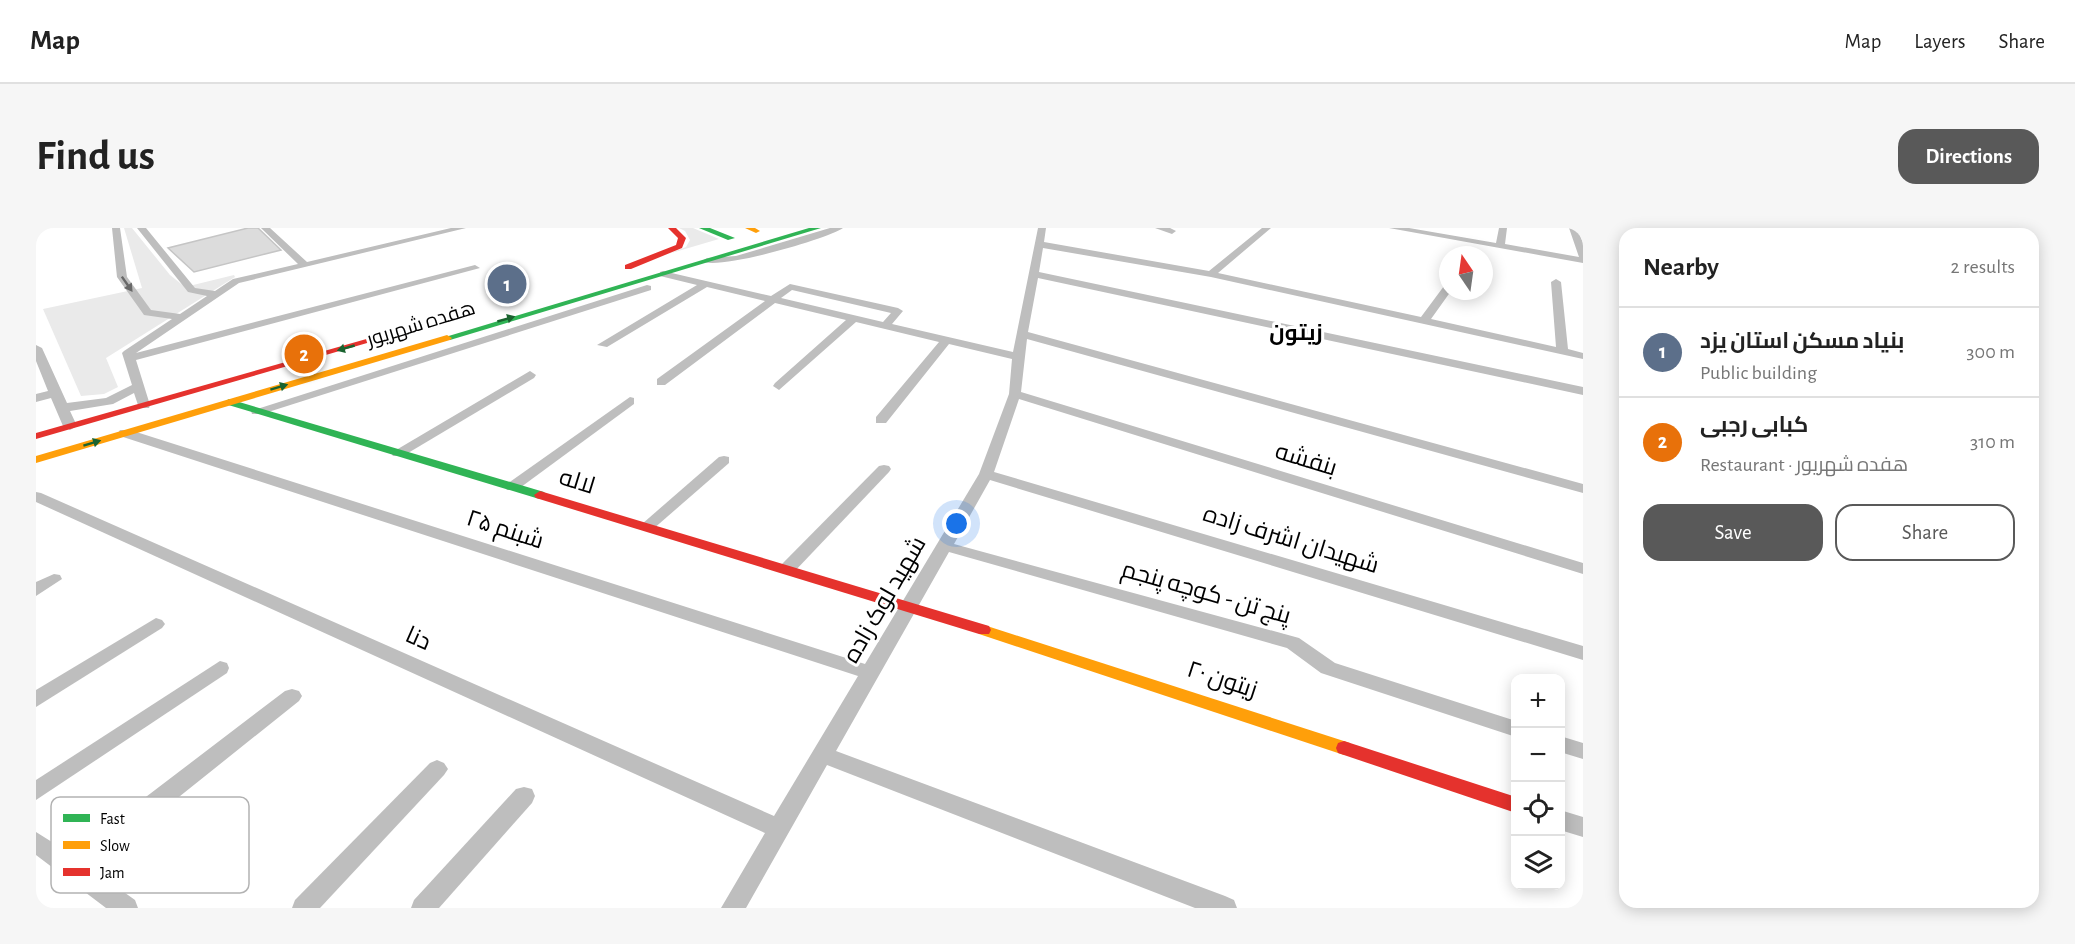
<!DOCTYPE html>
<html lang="en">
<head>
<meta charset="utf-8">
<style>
	body { margin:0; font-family:"Alegreya Sans",Cairo,sans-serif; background:#f6f6f6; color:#222 }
	.controls { position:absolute; right:18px; bottom:18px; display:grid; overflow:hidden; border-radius:12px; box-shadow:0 3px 15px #0003 }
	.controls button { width:54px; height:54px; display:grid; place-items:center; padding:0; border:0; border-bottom:2px solid #e0e0e0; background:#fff; color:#222; font:30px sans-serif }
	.compass { position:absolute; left:1403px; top:18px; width:54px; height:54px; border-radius:50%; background:#fff; box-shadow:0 3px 15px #0003; rotate:347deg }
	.you { position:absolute; left:921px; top:296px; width:21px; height:21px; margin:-15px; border:4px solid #fff; border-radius:50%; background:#1a73e8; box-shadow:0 0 0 9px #1a73e833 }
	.badge { display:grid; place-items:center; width:39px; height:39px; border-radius:50%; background:#595959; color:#fff; font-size:20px; font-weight:700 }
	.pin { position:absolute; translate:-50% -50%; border:3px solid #fff; box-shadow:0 2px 6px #0006 }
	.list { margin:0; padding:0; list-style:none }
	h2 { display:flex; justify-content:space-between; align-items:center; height:78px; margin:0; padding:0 24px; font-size:26px }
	h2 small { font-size:20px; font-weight:400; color:#767676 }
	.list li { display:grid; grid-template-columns:39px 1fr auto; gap:18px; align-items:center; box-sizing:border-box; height:90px; padding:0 24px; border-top:2px solid #e0e0e0 }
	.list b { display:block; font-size:22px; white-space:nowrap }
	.list p { margin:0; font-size:20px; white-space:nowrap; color:#767676 }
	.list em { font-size:20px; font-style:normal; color:#767676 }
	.actions { display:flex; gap:12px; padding:18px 24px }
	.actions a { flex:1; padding:14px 0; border:2px solid #595959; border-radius:18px; text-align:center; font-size:21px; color:#595959 }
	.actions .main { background:#595959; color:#fff }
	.icon { flex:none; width:33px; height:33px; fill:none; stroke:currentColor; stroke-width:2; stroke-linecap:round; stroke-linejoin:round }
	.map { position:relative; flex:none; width:1547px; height:680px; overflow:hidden; border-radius:18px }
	header { display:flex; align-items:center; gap:36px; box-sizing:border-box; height:84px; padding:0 30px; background:#fff; border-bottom:2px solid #e0e0e0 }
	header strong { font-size:28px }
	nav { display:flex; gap:33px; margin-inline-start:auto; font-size:21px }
	.intro { display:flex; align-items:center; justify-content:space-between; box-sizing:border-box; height:144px; padding:0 36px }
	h1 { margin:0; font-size:42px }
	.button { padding:15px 27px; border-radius:18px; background:#595959; color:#fff; font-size:21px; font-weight:700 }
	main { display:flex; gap:36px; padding:0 36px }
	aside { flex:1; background:#fff; border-radius:18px; box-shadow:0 3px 15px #0003 }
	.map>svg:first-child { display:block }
	.green { fill:#eaeaea }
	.building { fill:#dcdcdc; stroke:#c5c5c5; stroke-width:1.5 }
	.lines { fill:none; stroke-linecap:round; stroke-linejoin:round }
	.street { fill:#bebebe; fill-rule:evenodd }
	.fast { fill:#30b455; fill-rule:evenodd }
	.slow { fill:#ff9f0a; fill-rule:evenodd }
	.jam { fill:#e5322d; fill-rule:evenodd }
	.oneway { fill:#686868 }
	.oneway2 { fill:#1a632f }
	.labels { text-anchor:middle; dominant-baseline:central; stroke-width:6; stroke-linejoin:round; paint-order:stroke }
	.far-street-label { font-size:20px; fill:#000; stroke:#fff }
	.far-neighbourhood-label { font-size:22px; font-weight:bold; fill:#000; stroke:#fff }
	.street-label { font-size:24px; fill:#000; stroke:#fff }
	.key { fill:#fff; stroke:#b2b2b2; stroke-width:1.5 }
	.key-label { font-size:16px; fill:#000 }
</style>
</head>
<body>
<header>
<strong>Map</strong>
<nav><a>Map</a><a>Layers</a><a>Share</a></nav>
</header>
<div class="intro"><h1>Find us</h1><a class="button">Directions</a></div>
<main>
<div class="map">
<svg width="1547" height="680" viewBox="0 0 1547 680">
	<rect width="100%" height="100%" fill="#fff"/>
	<!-- green -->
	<g class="green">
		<path d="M88 0H96L134 47 149 59 198 47 199 49 70 130 82 159 68 166 45 168 7 81 106 60Z"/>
		<path d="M643 0H657L683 11 632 26 650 19 654 12 649 3Z"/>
	</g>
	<!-- building -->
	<path class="building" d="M212 0H222L245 22 158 44 132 20Z"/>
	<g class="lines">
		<!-- street -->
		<g class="street">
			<path d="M76 0H84L91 49 115 82 144 86 171 68 152 64 101 0H110L159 60 179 63 197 51 262 36 225 0H234L271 34 415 0H430L203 55 100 125 439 37 444 40 100 132 114 177 113 180H103L98 165 77 176 34 183 41 198 34 202 27 198 15 170 0 174V166L12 163 0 133V117L6 120 31 175 70 170 96 157 86 125 88 123 136 91 108 87 81 49Z"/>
			<path d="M794 0H807C792 11 680 43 666 33L671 30 700 28Z"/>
			<path d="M1002 0H1010L1008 14 1173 43 1226 0H1235L1182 45 1385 89 1408 58 1412 57V63H1415L1395 91 1520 119 1515 54 1520 51 1525 54 1532 121 1547 125V131L1175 49 1007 20 1003 44 1547 159V167L1002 50 992 104 1547 256V265L991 111 985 164 1547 335V346L983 171 958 244 1547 418V432L954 252 918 316 1263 410 1299 435 1480 493V509L1285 445 1251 420 913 324 800 523 1189 668 1198 672 1201 680H1159L791 537 710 680H685L729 605 0 274V264L5 265 738 588 822 448 84 208 82 205 84 202H94L829 436 943 246 973 166 976 131 913 116 850 195H840V189L903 114 820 94 743 162 737 158 739 155 810 92 739 75 629 157H621V151L729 73 671 59 571 119 561 117 661 57 624 48V44L627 43 735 68 754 56 862 80 867 83 856 96 977 124ZM756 62 855 85 847 94 745 70Z"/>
			<path d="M1119 0H1134L1140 3 1136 6Z"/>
			<path d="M1353 0H1373L1460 15 1463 0H1471L1469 16 1543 29 1533 0H1541L1547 15V35Z"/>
			<path d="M611 57 615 58V62L226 186H216L215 183Z"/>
			<path d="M494 143 500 147 498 150 367 228H357L355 225Z"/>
			<path d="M594 169 598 170V176L481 262H471L469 259 471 256Z"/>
			<path d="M688 228 693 229V235L616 302H606L603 299 606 296 683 229Z"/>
			<path d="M848 237 853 238 855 241 853 244 757 345H745L743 341 745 337 843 238Z"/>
			<path d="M18 346 24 347 26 351 0 368V354Z"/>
			<path d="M120 390 126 392 129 396 126 400 0 479V462Z"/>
			<path d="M184 433 191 435 193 440 191 445 0 572V552Z"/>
			<path d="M256 461 263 463 266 468 263 473 54 640 99 672 102 680H70L0 627V604L35 626 249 463Z"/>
			<path d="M1524 508 1547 515V531L1524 524Z"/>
			<path d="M401 532 408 535 412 541 408 547 284 680H256L259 672 394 535Z"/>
			<path d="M488 559 496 561 499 568 496 575 403 680H375L378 672 480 561Z"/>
			<path d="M1524 582 1547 589V609L1524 602Z"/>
		</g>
		<!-- fast -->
		<g class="fast">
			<path d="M663 0H674L699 10 692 12Z"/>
			<path d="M773 0H785L414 112 406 110Z"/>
			<path d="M193 171 508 264 510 267 504 271 500 270 189 176 188 174Z"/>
		</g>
		<!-- slow -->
		<g class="slow">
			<path d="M709 0H719L724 3 720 5Z"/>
			<path d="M411 107 416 110 414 112 0 235V228Z"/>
			<path d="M948 397 1314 515 1316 520 1314 525 1308 527 943 406 941 402 943 398Z"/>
		</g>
		<!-- jam -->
		<g class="jam">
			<path d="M632 0H640L650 10 646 20 595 41H589V37L640 17 642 10Z"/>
			<path d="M369 100 376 102 0 211V205Z"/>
			<path d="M504 263 953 398 955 402 953 406H943L500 270 498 267Z"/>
			<path d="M1308 513 1480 569V585L1302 525 1300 520 1302 515Z"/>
		</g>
	</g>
	<!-- one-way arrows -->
	<defs><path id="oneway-solid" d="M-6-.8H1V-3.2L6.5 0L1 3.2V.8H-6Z" transform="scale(1.5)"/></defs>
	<use class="oneway" href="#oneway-solid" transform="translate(91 56) rotate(55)"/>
	<g class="oneway2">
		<use href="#oneway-solid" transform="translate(470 91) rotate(-16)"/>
		<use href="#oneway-solid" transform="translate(310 120) rotate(164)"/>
		<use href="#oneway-solid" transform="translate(243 159) rotate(-17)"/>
		<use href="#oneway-solid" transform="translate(56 215) rotate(-17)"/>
	</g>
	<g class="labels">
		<!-- far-street labels -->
		<g class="far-street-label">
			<text transform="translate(385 96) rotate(-17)">هفده شهریور</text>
		</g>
		<!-- far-neighbourhood labels -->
		<g class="far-neighbourhood-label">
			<text x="1260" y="105">زیتون</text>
		</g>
		<!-- street labels -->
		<g class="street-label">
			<text transform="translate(1270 232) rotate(17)">بنفشه</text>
			<text transform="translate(541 254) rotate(17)">لاله</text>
			<text transform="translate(469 302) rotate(18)">شبنم ۲۵</text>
			<text transform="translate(1255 312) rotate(17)">شهیدان اشرف زاده</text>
			<text transform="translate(1170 365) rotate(16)">پنج تن - کوچه پنجم</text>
			<text transform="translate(849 372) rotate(-60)">شهید لوک زاده</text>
			<text transform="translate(382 411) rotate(24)">دنا</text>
			<text transform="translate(1186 452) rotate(18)">زیتون ۲۰</text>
		</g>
	</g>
	<!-- legend -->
	<rect x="15" y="569" width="198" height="96" rx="9" class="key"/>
	<rect x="27" y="586" width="27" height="8" fill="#30b455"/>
	<rect x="27" y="613" width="27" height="8" fill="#ff9f0a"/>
	<rect x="27" y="640" width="27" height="8" fill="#e5322d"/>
	<g class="key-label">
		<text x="64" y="596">Fast</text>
		<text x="64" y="623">Slow</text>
		<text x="64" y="650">Jam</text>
	</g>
</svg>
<div class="controls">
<button>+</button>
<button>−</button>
<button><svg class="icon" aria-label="locate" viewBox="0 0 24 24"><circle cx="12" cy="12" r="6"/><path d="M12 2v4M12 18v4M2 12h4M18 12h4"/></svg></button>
<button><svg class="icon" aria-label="layers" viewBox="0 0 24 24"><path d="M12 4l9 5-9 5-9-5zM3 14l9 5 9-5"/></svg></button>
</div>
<svg class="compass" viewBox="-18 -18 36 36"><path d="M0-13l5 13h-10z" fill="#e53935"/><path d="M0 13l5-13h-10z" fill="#767676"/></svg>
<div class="you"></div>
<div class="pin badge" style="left:471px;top:56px;background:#5c6f8a">1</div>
<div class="pin badge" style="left:268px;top:126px;background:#e8710a">2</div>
</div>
<aside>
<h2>Nearby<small>2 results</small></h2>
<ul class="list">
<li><span class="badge" style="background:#5c6f8a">1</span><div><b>بنیاد مسکن استان یزد</b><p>Public building</p></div><em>300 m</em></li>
<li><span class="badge" style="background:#e8710a">2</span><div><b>کبابی رجبی</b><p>Restaurant · هفده شهریور</p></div><em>310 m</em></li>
</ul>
<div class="actions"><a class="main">Save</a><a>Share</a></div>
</aside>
</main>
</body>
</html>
